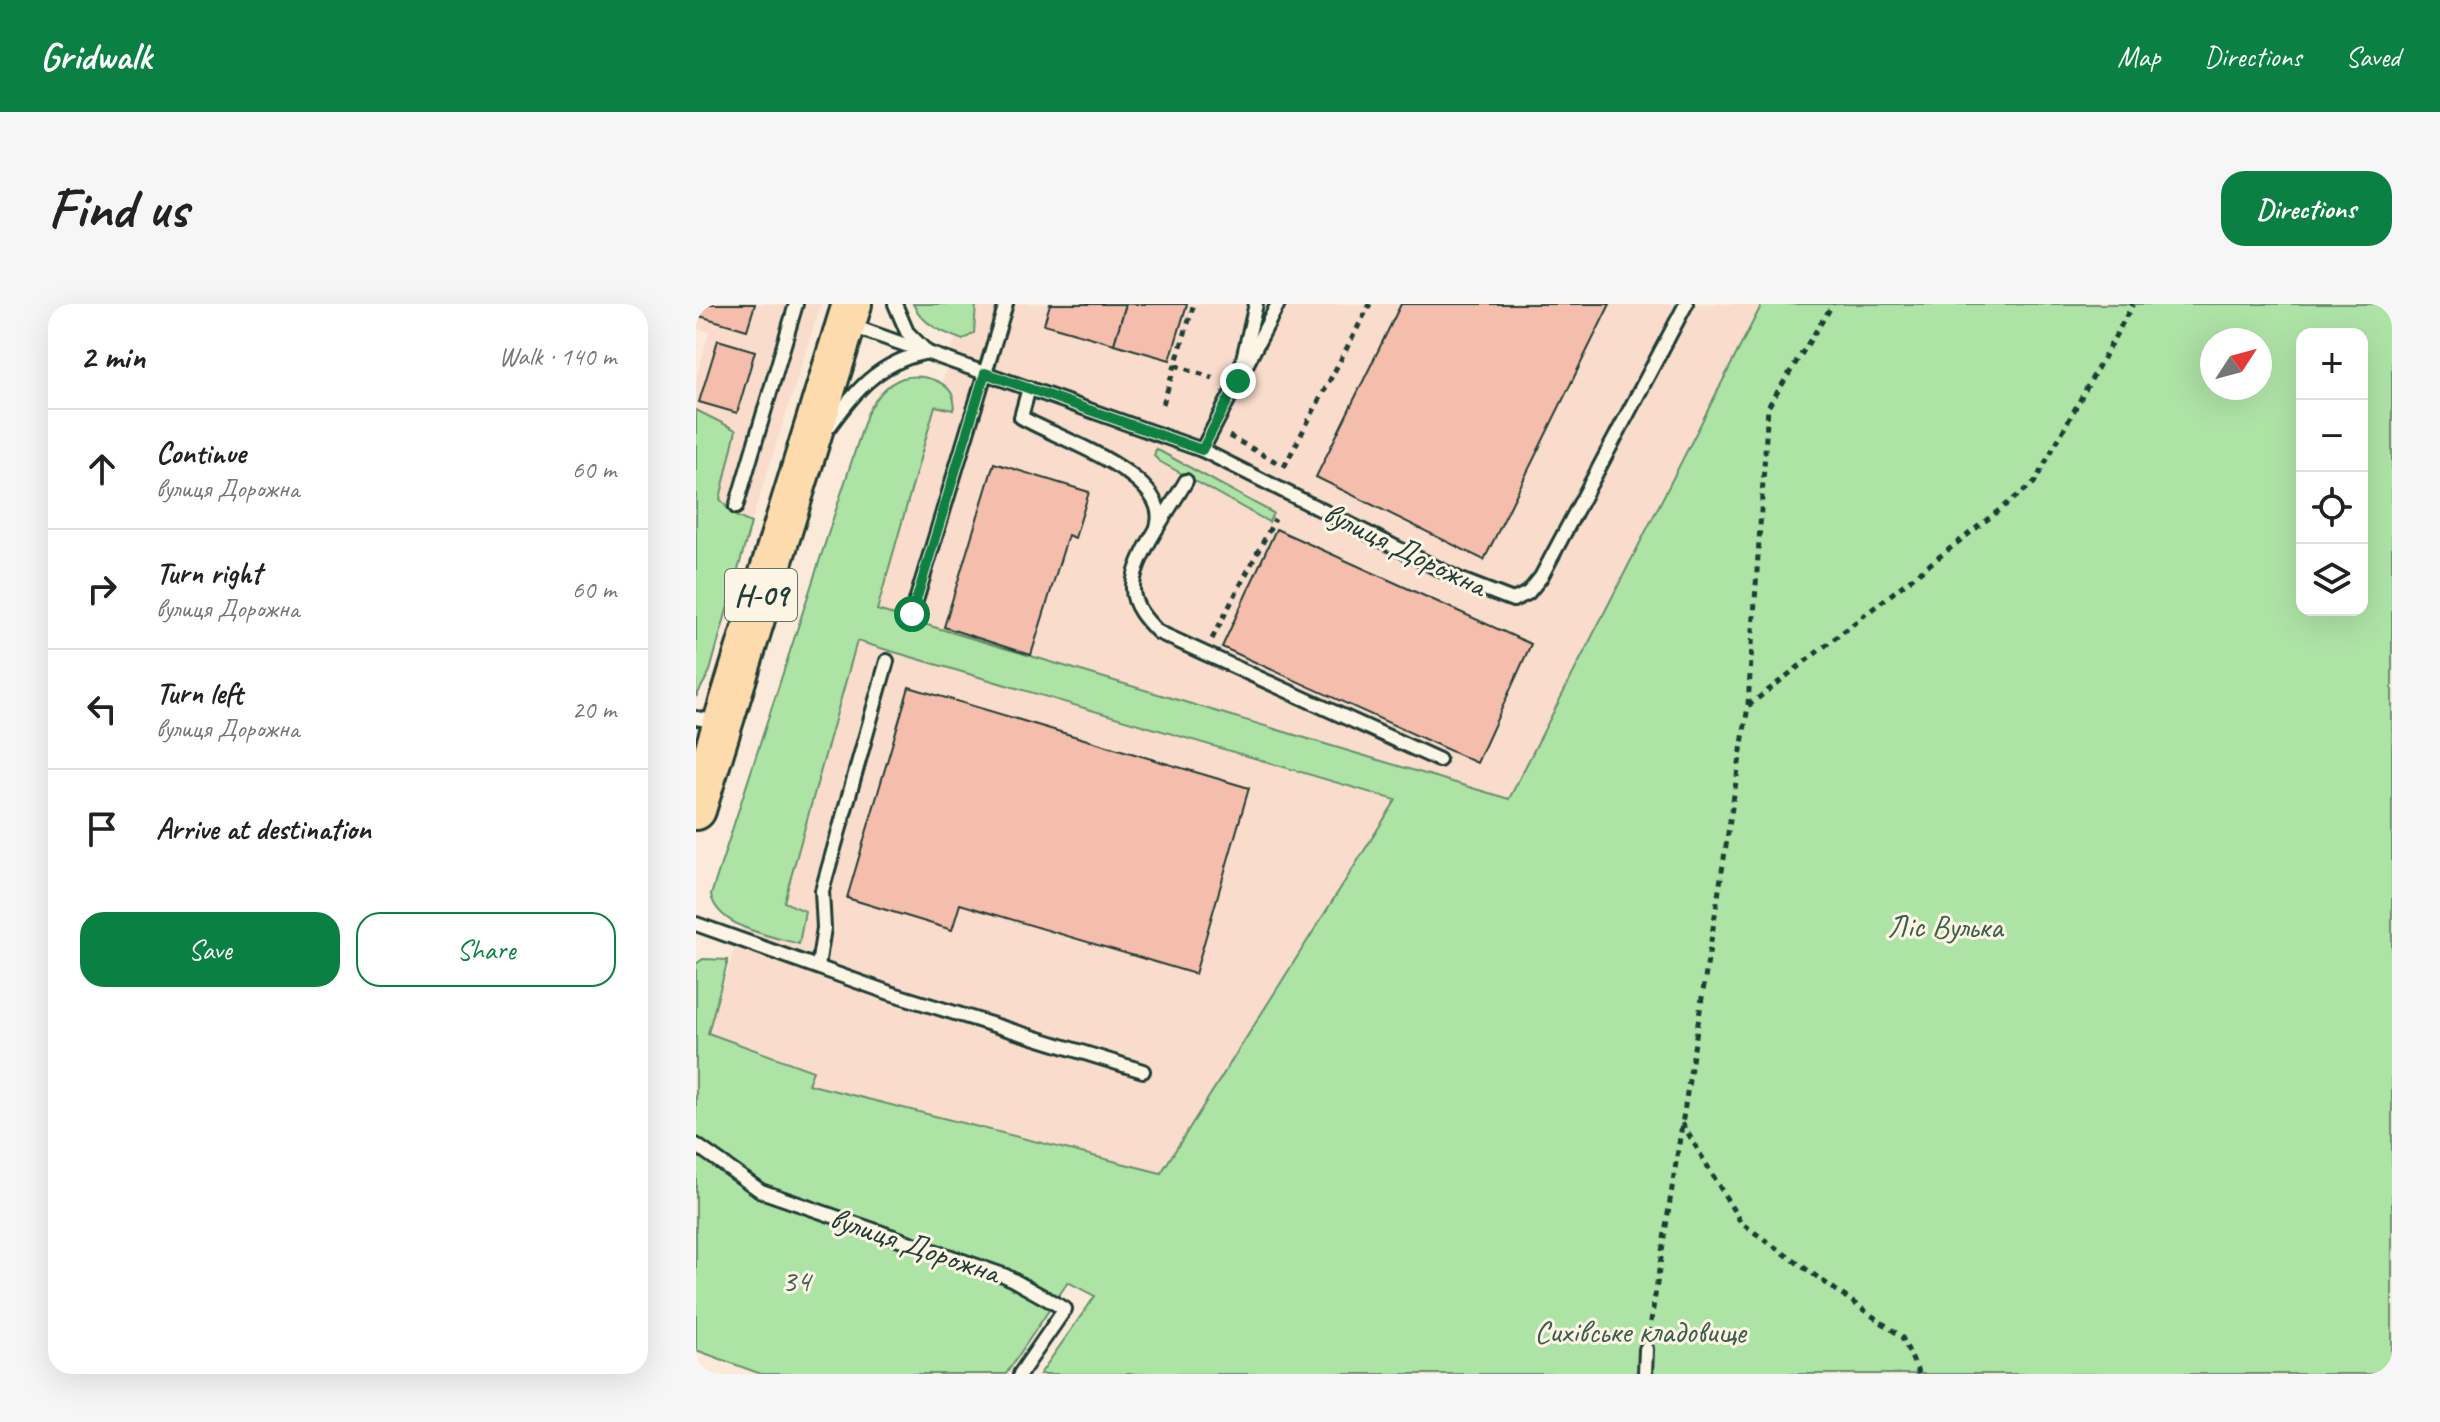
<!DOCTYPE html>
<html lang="en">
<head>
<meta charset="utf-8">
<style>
	body { margin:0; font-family:Caveat,sans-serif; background:#f6f6f6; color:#222 }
	.controls { position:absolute; right:24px; top:24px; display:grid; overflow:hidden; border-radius:16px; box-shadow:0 8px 32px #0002 }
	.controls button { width:72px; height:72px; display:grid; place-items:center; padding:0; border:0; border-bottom:2px solid #e0e0e0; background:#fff; color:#222; font:40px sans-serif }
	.compass { position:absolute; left:1504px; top:24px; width:72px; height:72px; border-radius:50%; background:#fff; box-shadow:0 8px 32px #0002; rotate:54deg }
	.stop { position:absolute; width:24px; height:24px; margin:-18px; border:6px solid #0b8043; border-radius:50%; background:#fff }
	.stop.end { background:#0b8043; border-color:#fff; box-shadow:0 2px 8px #0008 }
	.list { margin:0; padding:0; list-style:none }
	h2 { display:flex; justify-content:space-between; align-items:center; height:104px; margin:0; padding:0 32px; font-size:34px }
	h2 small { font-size:26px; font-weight:400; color:#767676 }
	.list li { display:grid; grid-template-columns:52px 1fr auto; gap:24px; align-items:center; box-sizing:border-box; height:120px; padding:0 32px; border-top:2px solid #e0e0e0 }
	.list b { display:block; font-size:30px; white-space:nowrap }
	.list p { margin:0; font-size:26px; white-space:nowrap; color:#767676 }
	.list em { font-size:26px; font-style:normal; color:#767676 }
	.actions { display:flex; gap:16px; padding:24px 32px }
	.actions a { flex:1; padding:18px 0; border:2px solid #0b8043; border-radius:24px; text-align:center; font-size:28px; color:#0b8043 }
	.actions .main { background:#0b8043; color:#fff }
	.icon { flex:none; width:44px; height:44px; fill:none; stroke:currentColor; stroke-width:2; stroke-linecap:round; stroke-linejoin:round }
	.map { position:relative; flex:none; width:1696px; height:1070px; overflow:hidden; border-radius:24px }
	header { display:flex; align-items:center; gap:48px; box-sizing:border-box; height:112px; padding:0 40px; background:#0b8043; color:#fff }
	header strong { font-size:38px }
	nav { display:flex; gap:44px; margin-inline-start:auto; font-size:28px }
	.intro { display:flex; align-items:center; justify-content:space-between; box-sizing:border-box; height:192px; padding:0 48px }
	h1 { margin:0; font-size:56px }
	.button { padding:20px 36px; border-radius:24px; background:#0b8043; color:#fff; font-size:28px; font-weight:700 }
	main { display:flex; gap:48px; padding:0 48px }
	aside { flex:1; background:#fff; border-radius:24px; box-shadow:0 8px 32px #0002 }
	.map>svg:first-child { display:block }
	.built { fill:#f9dccb }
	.green { fill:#aee3a6; stroke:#66906d; stroke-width:2; fill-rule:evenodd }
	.building { fill:#f5bdab; stroke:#1f3d34; stroke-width:2 }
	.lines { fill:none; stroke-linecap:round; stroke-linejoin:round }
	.service-casing { stroke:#1f3d34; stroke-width:18 }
	.primary-casing { stroke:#1f3d34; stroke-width:44 }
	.path { stroke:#1f3d34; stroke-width:5; stroke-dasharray:6 6; stroke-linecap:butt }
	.service { stroke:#fcf5e5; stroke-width:12 }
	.primary { stroke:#fedbac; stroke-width:38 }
	.route { stroke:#0b8043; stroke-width:10 }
	.labels { text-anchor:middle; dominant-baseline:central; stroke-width:6; stroke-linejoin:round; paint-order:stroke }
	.shield { fill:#fcf5e5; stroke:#617469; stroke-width:2 }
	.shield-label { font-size:30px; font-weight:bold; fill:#1f3d34 }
	.street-label { font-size:32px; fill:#1f3d34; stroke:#fcf5e5 }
	.park-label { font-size:32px; fill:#3c5e4b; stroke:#fcf5e5 }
</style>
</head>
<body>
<header>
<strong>Gridwalk</strong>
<nav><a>Map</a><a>Directions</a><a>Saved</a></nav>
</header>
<div class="intro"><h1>Find us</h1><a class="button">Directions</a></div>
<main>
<aside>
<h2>2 min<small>Walk · 140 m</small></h2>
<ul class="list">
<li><svg class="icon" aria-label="ahead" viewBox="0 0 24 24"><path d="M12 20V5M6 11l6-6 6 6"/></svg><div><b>Continue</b><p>вулиця Дорожна</p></div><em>60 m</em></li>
<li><svg class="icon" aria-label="right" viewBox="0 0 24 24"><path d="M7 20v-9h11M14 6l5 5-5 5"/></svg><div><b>Turn right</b><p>вулиця Дорожна</p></div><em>60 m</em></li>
<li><svg class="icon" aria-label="left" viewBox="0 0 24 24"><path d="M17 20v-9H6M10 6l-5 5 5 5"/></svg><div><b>Turn left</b><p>вулиця Дорожна</p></div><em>20 m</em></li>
<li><svg class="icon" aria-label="arrive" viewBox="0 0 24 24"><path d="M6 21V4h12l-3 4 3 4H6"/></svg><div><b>Arrive at destination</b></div></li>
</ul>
<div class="actions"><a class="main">Save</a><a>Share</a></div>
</aside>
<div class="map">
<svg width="1696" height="1070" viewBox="0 0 1696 1070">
	<rect width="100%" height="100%" fill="#fbead9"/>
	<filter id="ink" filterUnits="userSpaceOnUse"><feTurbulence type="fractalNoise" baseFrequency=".0125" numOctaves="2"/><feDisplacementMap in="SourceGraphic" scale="16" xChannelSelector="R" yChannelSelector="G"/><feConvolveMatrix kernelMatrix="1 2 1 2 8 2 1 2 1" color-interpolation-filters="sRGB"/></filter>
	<g filter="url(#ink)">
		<!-- built -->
		<g class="built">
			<path d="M0 0H125L55 219 37 211 24 195 40 127 0 106V75L13 28 0 24Z"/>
			<path d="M269 0H1066L808 506 180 306Z"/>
			<path d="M142 330 700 495 466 869 111 780 117 768 11 729Z"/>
		</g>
		<!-- green -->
		<g class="green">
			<path d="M217 0H280L278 29 267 36C246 28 227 21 217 0Z"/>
			<path d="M1066 0H1696V1070H344L399 992 372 978 310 1070H65L0 1046V660L7 655 32 656 12 729 117 767 112 780 465 869 700 496 161 337 88 598 109 607 103 640C76 632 22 624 15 591L171 110C180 94 189 80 207 74 228 68 265 80 257 106L239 102 181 306 813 495ZM1606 30H1666V306H1606ZM1516 36H1564V84H1516Z"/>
			<path d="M0 106 40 126 24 195 37 211 55 219 14 367 0 393Z"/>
			<path d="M460 145 577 209 573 218 463 157 458 152Z"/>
		</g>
		<!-- building -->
		<g class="building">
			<path d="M0 0H59L51 26 0 11Z"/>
			<path d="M354 0H430L418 40 348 20Z"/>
			<path d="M430 0H491L474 56 418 40Z"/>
			<path d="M705 0H914L788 256 620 173Z"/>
			<path d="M22 36 59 47 41 109 3 98Z"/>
			<path d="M298 159 393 188 379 234 372 231 335 351 248 323Z"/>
			<path d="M580 225 835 340 781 459 526 343Z"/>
			<path d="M213 383 553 484 499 670 264 600 256 626 151 594Z"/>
		</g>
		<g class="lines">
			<!-- service casing -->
			<g class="service-casing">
				<g id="service">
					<path d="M199 0 211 28 229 46"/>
					<path d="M156 22 506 146 582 0"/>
					<path d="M546 59 560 0"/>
					<path d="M333 84 325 113C359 134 478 171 461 223"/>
					<path d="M133 123C159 87 182 59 228 49"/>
					<path d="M506 146 765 276 817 296 832 289 845 273 990 0"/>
					<path d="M490 177C475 204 436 255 437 285 437 302 451 317 462 328L743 456"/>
					<path d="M40 203 100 0"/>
					<path d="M216 310 310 0"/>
					<path d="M0 414 22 418"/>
					<path d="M0 620 194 689 447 767"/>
					<path d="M122 662 128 624 126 587 191 357"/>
					<path d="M0 841 65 887 310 972 369 1005 324 1070"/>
					<path d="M949 1070 950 1045"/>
				</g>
			</g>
			<!-- primary casing -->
			<g class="primary-casing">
				<path id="primary" d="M0 506 156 0"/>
			</g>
			<!-- path -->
			<g class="path">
				<path d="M479 61 517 74"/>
				<path d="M467 100 498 0"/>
				<path d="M533 132 584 160"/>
				<path d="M588 163 674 0"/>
				<path d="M516 335 579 215"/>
				<path d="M1052 401 1072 103 1137 0"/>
				<path d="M986 819 1045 919 1206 1033 1223 1070"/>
				<path d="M953 1030 1052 402 1338 179 1437 0"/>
			</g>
			<!-- service -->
			<use href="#service" class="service"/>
			<!-- primary -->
			<use href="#primary" class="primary"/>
		</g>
	</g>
	<g class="lines" filter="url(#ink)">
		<!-- route -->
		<path class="route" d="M216 310 289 69 506 146 542 77"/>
	</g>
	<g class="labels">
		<!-- shield labels -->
		<rect class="shield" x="29" y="265" width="72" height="52" rx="6"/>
		<g class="shield-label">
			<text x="65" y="291">Н-09</text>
		</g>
		<!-- street labels -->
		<g class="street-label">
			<text transform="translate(709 245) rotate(26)">вулиця Дорожна</text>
			<text transform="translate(219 941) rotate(19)">вулиця Дорожна</text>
		</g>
		<!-- park labels -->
		<g class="park-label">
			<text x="1249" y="622">Ліс Вулька</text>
			<text x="100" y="976">34</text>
			<text x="944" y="1027">Сихівське кладовище</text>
		</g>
	</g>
</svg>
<div class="controls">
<button>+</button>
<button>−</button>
<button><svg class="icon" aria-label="locate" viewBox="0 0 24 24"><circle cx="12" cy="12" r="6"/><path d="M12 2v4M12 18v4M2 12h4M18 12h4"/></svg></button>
<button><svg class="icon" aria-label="layers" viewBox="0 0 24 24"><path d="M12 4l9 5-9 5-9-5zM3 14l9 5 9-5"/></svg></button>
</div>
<svg class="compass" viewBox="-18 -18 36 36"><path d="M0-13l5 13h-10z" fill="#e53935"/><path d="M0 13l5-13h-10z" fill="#767676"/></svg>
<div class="stop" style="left:216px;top:310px"></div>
<div class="stop end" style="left:542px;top:77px"></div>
</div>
</main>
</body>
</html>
